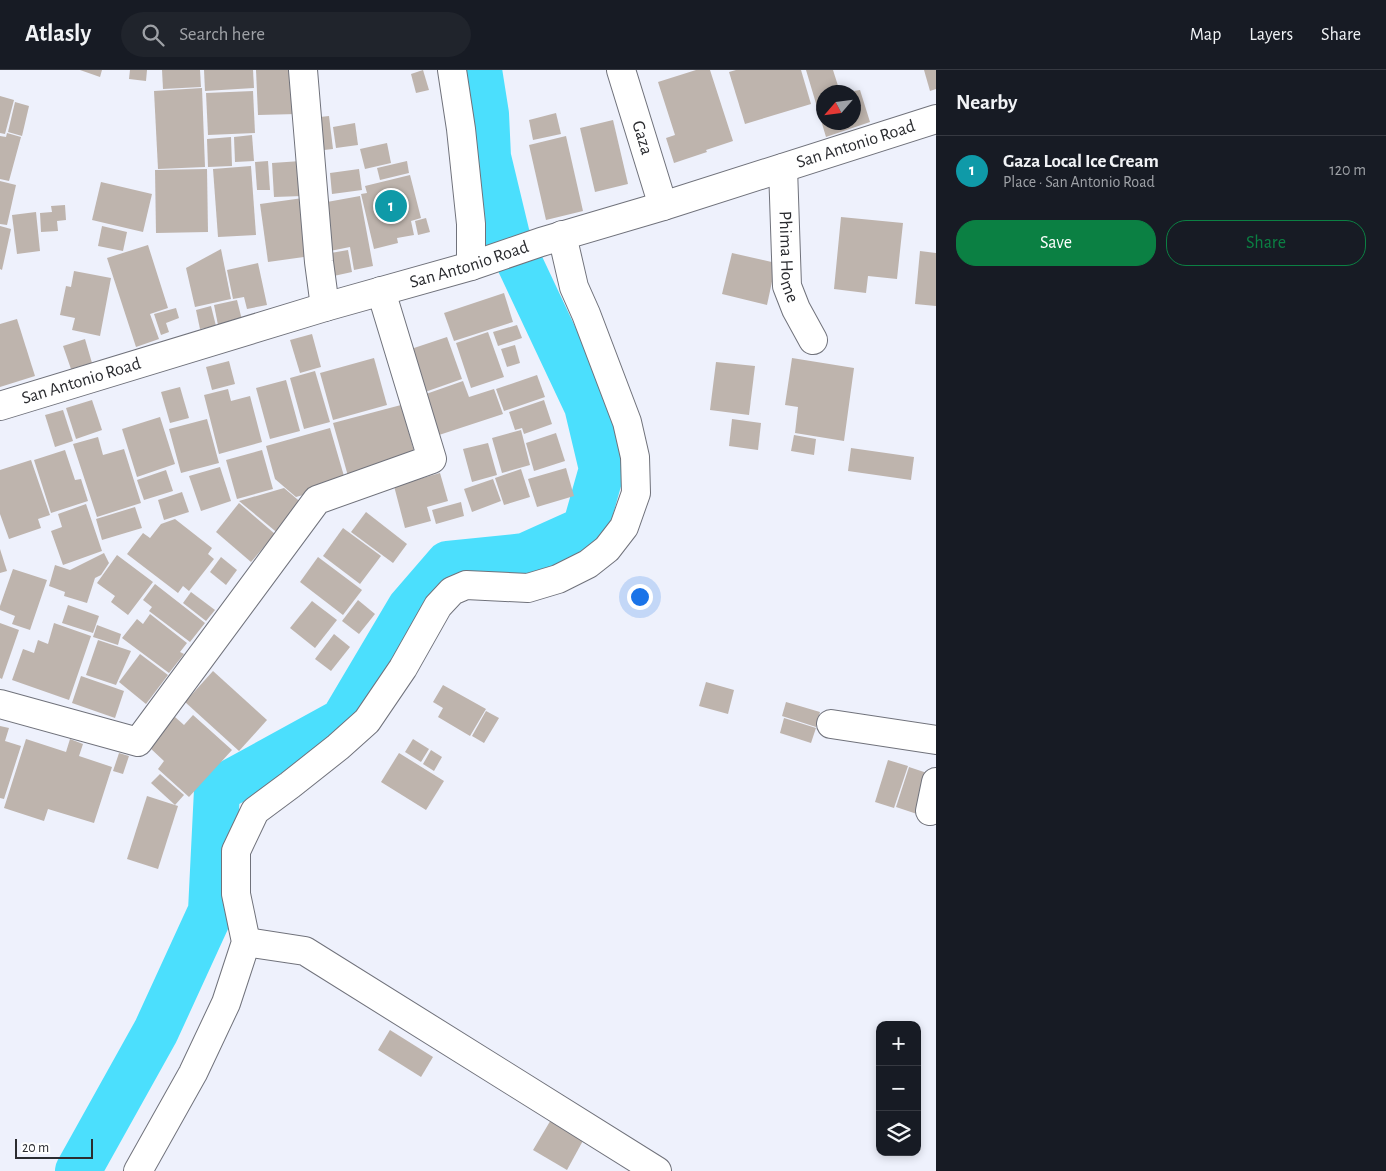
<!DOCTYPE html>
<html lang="en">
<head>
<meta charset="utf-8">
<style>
	body { margin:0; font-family:"Alegreya Sans",sans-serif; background:#20242c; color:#f1f3f6 }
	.controls { position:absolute; right:15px; bottom:15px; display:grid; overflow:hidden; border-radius:10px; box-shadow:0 2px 8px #0003 }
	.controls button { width:45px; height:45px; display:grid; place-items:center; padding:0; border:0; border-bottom:1px solid #363941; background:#171b24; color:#f1f3f6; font:25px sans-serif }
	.compass { position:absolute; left:816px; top:15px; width:45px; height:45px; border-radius:50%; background:#171b24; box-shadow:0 2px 8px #0003; rotate:242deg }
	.scale { position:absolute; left:15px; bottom:12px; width:78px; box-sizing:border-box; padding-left:5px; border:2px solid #2b2c30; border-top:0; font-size:14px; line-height:18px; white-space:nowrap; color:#2b2c30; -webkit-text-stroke:4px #fefefe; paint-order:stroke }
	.you { position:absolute; left:639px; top:526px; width:18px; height:18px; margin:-12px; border:4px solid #fff; border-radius:50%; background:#1a73e8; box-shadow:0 0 0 8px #1a73e833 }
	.badge { display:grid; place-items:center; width:32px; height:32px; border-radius:50%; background:#0b8043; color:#fff; font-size:16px; font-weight:700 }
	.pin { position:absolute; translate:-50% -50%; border:2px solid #fff; box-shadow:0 1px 5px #0006 }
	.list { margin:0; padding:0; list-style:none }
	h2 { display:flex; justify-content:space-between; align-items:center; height:65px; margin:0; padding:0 20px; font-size:21px }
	h2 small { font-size:16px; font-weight:400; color:#9ea1a6 }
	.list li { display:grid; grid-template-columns:32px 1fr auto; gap:15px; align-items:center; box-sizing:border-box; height:70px; padding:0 20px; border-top:1px solid #363941 }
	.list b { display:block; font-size:19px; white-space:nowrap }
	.list p { margin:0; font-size:16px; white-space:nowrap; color:#9ea1a6 }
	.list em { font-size:16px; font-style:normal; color:#9ea1a6 }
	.actions { display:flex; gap:10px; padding:15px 20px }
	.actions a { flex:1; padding:11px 0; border:1px solid #0b8043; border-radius:20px; text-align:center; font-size:18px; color:#0b8043 }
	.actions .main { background:#0b8043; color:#fff }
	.icon { flex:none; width:28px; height:28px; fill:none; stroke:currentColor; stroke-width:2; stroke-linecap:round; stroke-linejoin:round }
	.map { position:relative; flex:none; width:936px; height:1101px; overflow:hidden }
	header { display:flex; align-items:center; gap:30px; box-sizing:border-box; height:70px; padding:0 25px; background:#171b24; border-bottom:1px solid #363941 }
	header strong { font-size:24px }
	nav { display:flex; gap:28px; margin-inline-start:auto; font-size:18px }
	.search { width:350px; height:45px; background:#20242c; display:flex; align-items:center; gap:12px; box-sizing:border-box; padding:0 18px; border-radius:28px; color:#9ea1a6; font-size:19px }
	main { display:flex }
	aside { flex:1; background:#171b24 }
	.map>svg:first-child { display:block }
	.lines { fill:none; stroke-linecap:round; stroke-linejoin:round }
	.river { stroke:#4bdffd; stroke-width:46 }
	.building { fill:#beb4ad }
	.minor-casing { stroke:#70727b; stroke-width:30 }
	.minor { stroke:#fff; stroke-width:28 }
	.labels { text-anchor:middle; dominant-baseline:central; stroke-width:4; stroke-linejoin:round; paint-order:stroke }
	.street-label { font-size:18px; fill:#2b2c30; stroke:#fefefe }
</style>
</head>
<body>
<header>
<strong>Atlasly</strong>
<div class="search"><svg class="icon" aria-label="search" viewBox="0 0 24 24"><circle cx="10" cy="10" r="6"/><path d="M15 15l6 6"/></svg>Search here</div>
<nav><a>Map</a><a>Layers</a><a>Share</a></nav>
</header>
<main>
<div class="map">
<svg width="936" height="1101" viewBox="0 0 936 1101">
	<rect width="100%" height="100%" fill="#eef1fc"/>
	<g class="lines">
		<!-- river -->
		<path class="river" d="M78 1101 156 961 211 841 217 720 343 651 410 538 448 494 525 486 585 459 602 399 587 336 507 166 488 87 486 44 479 0"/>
	</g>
	<!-- building -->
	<g class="building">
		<path d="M80 0H102L100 7Z"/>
		<path d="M130 0H147L146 11 129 9Z"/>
		<path d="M162 0H200L201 17 163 19Z"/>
		<path d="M204 0H253L254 18 205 21Z"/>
		<path d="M256 0H294L297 44 258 45Z"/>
		<path d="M423 0 429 20 416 23 411 4Z"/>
		<path d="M696 0H710L733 71 706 80 707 82 674 93 666 68 675 65 658 12Z"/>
		<path d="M736 0H801L811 34 745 54 729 2Z"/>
		<path d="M806 0H833L840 22H824V52H854V21L860 20 870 52 826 67Z"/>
		<path d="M924 0H936V19L930 21Z"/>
		<path d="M202 18 205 97 158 99 154 21Z"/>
		<path d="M253 21 255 63 208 65 206 23Z"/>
		<path d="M0 26 14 30 5 64 0 63Z"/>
		<path d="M15 32 29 36 22 66 8 62Z"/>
		<path d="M556 43 561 64 533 70 529 50Z"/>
		<path d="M329 46 333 79 315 81 311 48Z"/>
		<path d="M613 50 628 114 595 122 580 58Z"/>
		<path d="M355 53 358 75 336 78 333 57Z"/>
		<path d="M7 63 21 67 9 111 0 109V66L6 67Z"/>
		<path d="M252 65 254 91 235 92 234 67Z"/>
		<path d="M566 66 583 141 546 150 529 75Z"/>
		<path d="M231 67 232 96 208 97 207 69Z"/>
		<path d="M387 73 391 93 365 99 360 79Z"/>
		<path d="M268 91 270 120H257L255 92Z"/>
		<path d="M301 91 303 126 274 127 272 93Z"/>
		<path d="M407 91 409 103 380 110 377 98Z"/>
		<path d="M251 96 256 165 218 167 213 99Z"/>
		<path d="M207 99 208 162 156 163 155 100Z"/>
		<path d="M359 99 362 120 332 124 330 103Z"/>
		<path d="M410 105 421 148 411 151 414 165 397 168 398 173 374 179 361 124 367 123 365 116Z"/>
		<path d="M0 111 16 115 7 155 0 154Z"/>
		<path d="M101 112 152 124 143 162 92 150Z"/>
		<path d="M360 126 373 196 354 200 350 177 325 182 316 134Z"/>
		<path d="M303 128 311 186 268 192 260 134Z"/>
		<path d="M65 135 66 150 57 151 58 161 41 162 40 143 52 142 51 136Z"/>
		<path d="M36 142 40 181 17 184 12 145Z"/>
		<path d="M841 147 903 153 897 209 868 206 866 223 834 219Z"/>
		<path d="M426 148 430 162 418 165 415 151Z"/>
		<path d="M0 156 11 159 2 200 0 199Z"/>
		<path d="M102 156 127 162 123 181 98 176Z"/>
		<path d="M148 175 168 238 150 244 159 269 136 277 107 188Z"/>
		<path d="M221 179 231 229 195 237 186 198Z"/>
		<path d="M348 180 352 202 329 207 325 184Z"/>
		<path d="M920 181 936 183V236L915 234Z"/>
		<path d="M732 183 776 193 767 235 722 224Z"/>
		<path d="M258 193 267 235 247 239 244 227 233 229 227 200Z"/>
		<path d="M74 201 111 208 100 266 72 260 75 248 60 245 66 216 71 217Z"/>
		<path d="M504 223 513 252 454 271 444 243Z"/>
		<path d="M237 230 242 250 218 255 214 235Z"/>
		<path d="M211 236 216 256 200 259 196 240Z"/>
		<path d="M176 238 179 248 166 253 169 262 161 265 154 244Z"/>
		<path d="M17 249 35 306 0 317V254Z"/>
		<path d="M517 255 522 268 498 276 493 262Z"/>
		<path d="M488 262 504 307 471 318 456 273Z"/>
		<path d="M312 264 321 297 300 303 290 270Z"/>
		<path d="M447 267 462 309 425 322 411 279Z"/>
		<path d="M85 269 92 293 71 299 63 276Z"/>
		<path d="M515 275 520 293 507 297 501 279Z"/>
		<path d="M374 288 387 335 333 350 320 303Z"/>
		<path d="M792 288 854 298 844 371 795 363 798 337 785 335Z"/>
		<path d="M229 291 235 314 212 320 206 297Z"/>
		<path d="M716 292 755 296 749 345 710 340Z"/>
		<path d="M315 301 330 352 304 359 290 308Z"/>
		<path d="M537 305 545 327 504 341 496 319Z"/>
		<path d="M286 310 300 361 270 369 256 318Z"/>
		<path d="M463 311 469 327 494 319 503 344 439 365 426 324Z"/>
		<path d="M180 317 189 348 170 353 161 322Z"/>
		<path d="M228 319 231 331 250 326 262 372 219 384 204 325Z"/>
		<path d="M92 330 102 360 76 369 66 338Z"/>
		<path d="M544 330 552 354 524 364 522 358 515 360 509 342Z"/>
		<path d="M401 335 416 388 348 406 333 353Z"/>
		<path d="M63 340 73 371 55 377 45 345Z"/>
		<path d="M160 347 175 394 137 407 122 359Z"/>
		<path d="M207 349 219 393 181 403 169 359Z"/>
		<path d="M732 349 761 353 758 380 729 376Z"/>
		<path d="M330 358 346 413 296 427 275 409 266 376Z"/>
		<path d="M521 360 530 395 502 403 492 368Z"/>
		<path d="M556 363 565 391 534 401 526 373Z"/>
		<path d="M794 365 816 369 814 385 791 381Z"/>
		<path d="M98 367 103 385 124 379 141 433 97 447 73 374Z"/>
		<path d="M488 373 497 405 472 412 463 379Z"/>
		<path d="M851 378 914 387 911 410 848 401Z"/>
		<path d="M65 380 75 410 81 409 88 431 51 443 34 390Z"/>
		<path d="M262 380 273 419 237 429 226 390Z"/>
		<path d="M31 390 50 445 38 449 41 458 9 469 0 444V400Z"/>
		<path d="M220 397 231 431 201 441 189 406Z"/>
		<path d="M566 398 574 426 537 437 528 409Z"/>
		<path d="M521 399 530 427 504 435 495 408Z"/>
		<path d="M166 400 173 421 144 430 137 410Z"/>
		<path d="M440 403 448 431 427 437 431 451 405 458 394 416Z"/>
		<path d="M493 409 501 431 472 442 464 419Z"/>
		<path d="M284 418 304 435 280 465 239 431Z"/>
		<path d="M182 422 189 442 164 450 158 430Z"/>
		<path d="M461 432 464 446 436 454 432 440Z"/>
		<path d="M239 433 275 464 251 492 216 462Z"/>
		<path d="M86 434 102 481 63 495 51 461 62 457 58 444Z"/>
		<path d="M135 437 142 458 102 470 96 449Z"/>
		<path d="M366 442 407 474 393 493 351 462Z"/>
		<path d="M175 449 212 478 208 484 214 489 189 521 183 516 178 523 127 484 143 463 150 468 161 454Z"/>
		<path d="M343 458 381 486 360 514 323 486Z"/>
		<path d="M0 479 7 501 0 503Z"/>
		<path d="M104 483 109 493 101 505 95 508 87 533 64 526 65 522 49 516 55 495 70 500Z"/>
		<path d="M117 485 153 512 128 545 111 532 115 526 97 513Z"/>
		<path d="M221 487 237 500 226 515 210 502Z"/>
		<path d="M318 487 362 520 343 545 300 512Z"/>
		<path d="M13 499 47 510 30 560 12 554 15 546 0 540V536Z"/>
		<path d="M155 514 205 553 190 572 149 541 152 537 143 530Z"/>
		<path d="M191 522 215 540 206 551 183 533Z"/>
		<path d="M358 530 375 544 359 564 342 551Z"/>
		<path d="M312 531 337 550 315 578 290 558Z"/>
		<path d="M68 535 99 546 93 563 62 553Z"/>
		<path d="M150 544 187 573 180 582 184 584 169 603 122 568 137 549 143 554Z"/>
		<path d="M0 553 19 560 2 609 0 608Z"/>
		<path d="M54 553 91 566 69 630 12 610 23 579 34 583 38 570 48 574Z"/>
		<path d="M97 555 121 564 118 575 93 567Z"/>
		<path d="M334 564 350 577 331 601 315 589Z"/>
		<path d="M98 570 131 581 116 615 86 605Z"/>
		<path d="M140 584 168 605 146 634 119 612Z"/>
		<path d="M213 601 267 650 239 681 185 632Z"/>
		<path d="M81 606 124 621 115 648 72 633Z"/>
		<path d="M706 612 734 620 728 644 699 636Z"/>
		<path d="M443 615 486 639 470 666 438 647 443 638 433 632Z"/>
		<path d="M786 632 820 642 816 657 782 646Z"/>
		<path d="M486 641 499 648 484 673 472 666Z"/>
		<path d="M193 645 232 680 189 727 158 699 164 691 149 677 175 647 184 655Z"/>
		<path d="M784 648 816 658 811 673 780 663Z"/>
		<path d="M0 656 9 658 5 671 21 676 4 729 0 728Z"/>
		<path d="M26 669 66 682 70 669 83 674 79 686 112 697 94 753 48 739 44 751 4 738Z"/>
		<path d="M413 669 429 679 421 692 405 682Z"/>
		<path d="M431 680 442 687 434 701 423 694Z"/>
		<path d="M119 683 129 686 123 704 113 701Z"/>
		<path d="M399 683 444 711 426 740 381 712Z"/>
		<path d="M888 690 908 696 894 738 875 732Z"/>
		<path d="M909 697 933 705 920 745 896 737Z"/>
		<path d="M160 704 184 725 175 735 151 713Z"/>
		<path d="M147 726 178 736 158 799 127 789Z"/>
		<path d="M390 960 433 987 421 1007 378 980Z"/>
		<path d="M552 1048 585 1067 567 1100 533 1080Z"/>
	</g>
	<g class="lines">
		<!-- minor casing -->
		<g class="minor-casing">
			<g id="minor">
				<path d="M303 0 319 192 325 237"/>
				<path d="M452 0 461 59 471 154V196"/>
				<path id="s1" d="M621 0 663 136"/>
				<path id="s2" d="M783 98 787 216 796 239 813 270"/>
				<path id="s3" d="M0 336 325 237 471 196 541 172 663 136 936 49"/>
				<path d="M0 634 138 672 317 430 432 389 381 221"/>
				<path d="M831 654 936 670"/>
				<path d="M930 741 936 712"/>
				<path d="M246 872 305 881 657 1101"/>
				<path d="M138 1101 193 1003 226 933 246 872 236 824V781L255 741 290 715 338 677 367 651 403 598 438 536 452 521 466 515 528 518 558 509 588 494 607 479 624 457 636 423 635 387 627 352 586 244 574 217 562 165"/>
			</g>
		</g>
		<!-- minor -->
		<use href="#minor" class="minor"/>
	</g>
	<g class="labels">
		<!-- street labels -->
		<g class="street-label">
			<text stroke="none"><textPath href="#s1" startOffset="71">Gaza</textPath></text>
			<text stroke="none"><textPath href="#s3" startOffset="895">San Antonio Road</textPath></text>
			<text stroke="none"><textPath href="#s2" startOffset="89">Phima Home</textPath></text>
			<text stroke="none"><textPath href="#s3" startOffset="490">San Antonio Road</textPath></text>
			<text stroke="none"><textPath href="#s3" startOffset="85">San Antonio Road</textPath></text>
		</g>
	</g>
</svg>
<div class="controls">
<button>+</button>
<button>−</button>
<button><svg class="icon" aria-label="layers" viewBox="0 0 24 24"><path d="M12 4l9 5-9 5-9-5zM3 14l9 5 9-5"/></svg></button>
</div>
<svg class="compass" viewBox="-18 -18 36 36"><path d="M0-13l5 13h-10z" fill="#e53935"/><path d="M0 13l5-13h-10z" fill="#9ea1a6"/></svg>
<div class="scale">20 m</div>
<div class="you"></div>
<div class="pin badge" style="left:391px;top:136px;background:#0f9aa8">1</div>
</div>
<aside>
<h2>Nearby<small></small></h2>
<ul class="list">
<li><span class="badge" style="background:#0f9aa8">1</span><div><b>Gaza Local Ice Cream</b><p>Place · San Antonio Road</p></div><em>120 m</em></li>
</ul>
<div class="actions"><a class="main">Save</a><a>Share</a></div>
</aside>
</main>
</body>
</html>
